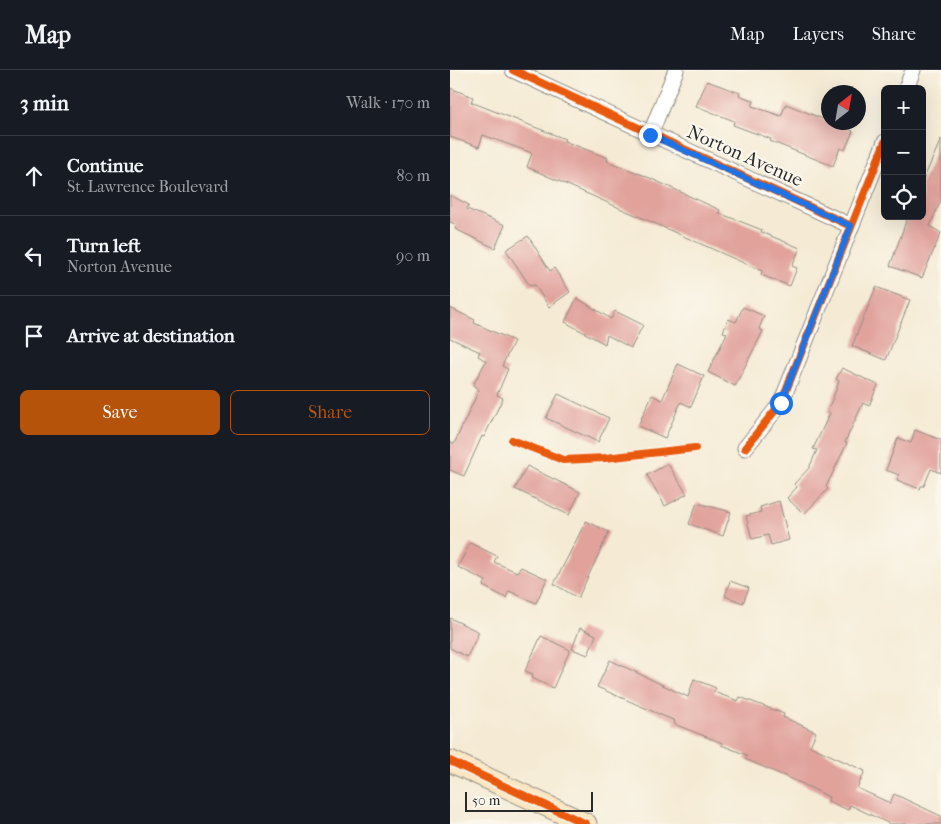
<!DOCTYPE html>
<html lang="en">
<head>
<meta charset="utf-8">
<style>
	body { margin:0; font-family:"IM FELL French Canon",serif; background:#242831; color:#f1f3f6 }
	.controls { position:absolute; right:15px; top:15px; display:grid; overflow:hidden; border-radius:8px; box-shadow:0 5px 20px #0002 }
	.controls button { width:45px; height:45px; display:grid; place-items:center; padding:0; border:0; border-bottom:1px solid #363941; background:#171b24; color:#f1f3f6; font:25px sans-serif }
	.compass { position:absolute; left:371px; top:15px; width:45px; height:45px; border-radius:50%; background:#171b24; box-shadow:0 5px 20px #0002; rotate:31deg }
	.scale { position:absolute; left:15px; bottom:12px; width:128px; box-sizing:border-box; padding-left:5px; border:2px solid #2b2b2b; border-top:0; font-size:14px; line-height:18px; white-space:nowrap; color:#2b2b2b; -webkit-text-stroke:4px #fbf7ec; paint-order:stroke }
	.stop { position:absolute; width:15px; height:15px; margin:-11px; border:4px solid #1a73e8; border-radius:50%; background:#fff }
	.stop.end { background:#1a73e8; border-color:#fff; box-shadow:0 1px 5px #0008 }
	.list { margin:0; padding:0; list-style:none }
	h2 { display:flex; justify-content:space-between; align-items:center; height:65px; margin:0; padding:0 20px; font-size:21px }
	h2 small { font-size:16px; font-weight:400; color:#9ea1a6 }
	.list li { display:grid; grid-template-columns:32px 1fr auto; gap:15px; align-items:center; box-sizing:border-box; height:80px; padding:0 20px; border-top:1px solid #363941 }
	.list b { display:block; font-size:19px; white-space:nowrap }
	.list p { margin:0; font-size:16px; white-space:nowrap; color:#9ea1a6 }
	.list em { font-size:16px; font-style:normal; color:#9ea1a6 }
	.actions { display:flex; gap:10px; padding:15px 20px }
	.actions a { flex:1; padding:11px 0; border:1px solid #b45309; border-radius:8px; text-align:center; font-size:18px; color:#b45309 }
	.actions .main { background:#b45309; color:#fff }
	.icon { flex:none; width:28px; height:28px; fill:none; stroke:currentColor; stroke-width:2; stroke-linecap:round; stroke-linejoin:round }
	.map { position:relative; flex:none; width:491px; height:754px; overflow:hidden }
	header { display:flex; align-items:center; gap:30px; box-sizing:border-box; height:70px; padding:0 25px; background:#171b24; border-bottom:1px solid #363941 }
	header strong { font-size:24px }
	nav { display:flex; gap:28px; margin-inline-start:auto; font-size:18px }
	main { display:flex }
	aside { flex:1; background:#171b24 }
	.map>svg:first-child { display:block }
	.building { fill:#e1a29c }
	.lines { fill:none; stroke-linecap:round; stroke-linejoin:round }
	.minor-casing { stroke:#908b80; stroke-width:17 }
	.secondary-casing { stroke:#908b80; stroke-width:23 }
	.minor { stroke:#fff; stroke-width:15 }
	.secondary { stroke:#fbe7c3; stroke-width:21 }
	.cycleway-casing { stroke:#fbf7ec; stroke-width:11 }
	.cycleway { stroke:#e8590c; stroke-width:8 }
	.route { stroke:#1a73e8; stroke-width:6 }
	.labels { text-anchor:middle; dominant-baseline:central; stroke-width:4.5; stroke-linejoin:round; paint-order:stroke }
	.street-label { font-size:19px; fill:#2b2b2b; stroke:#fbf7ec }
</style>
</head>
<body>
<header>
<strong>Map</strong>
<nav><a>Map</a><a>Layers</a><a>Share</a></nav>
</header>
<main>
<aside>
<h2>3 min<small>Walk · 170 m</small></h2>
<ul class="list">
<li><svg class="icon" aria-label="ahead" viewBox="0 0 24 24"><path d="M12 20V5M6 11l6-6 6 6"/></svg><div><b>Continue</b><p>St. Lawrence Boulevard</p></div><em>80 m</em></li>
<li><svg class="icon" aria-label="left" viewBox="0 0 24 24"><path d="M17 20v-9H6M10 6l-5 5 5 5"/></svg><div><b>Turn left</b><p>Norton Avenue</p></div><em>90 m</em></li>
<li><svg class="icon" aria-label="arrive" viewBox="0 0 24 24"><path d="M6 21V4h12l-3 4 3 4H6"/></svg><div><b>Arrive at destination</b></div></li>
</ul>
<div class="actions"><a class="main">Save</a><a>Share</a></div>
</aside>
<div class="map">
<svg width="491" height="754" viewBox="0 0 491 754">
	<rect width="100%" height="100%" fill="#fbf7ec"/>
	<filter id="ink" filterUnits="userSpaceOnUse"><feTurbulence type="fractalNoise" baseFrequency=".02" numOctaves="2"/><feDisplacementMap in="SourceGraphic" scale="10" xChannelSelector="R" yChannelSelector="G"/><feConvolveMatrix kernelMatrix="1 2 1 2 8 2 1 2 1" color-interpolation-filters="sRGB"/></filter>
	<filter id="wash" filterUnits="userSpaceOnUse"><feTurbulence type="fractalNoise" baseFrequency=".0096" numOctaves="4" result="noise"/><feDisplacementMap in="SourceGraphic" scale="20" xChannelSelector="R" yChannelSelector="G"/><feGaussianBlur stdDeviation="1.12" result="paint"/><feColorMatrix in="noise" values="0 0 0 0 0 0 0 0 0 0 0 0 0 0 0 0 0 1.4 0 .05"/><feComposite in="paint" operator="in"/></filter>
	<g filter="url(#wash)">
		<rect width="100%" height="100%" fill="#f5ebd5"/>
		<g id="blocks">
			<!-- building -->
			<g class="building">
				<path d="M257 11 290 23 289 25 304 31 302 36 331 46 336 34 403 61 395 80 390 78 383 96 320 71 321 69 283 55 284 51 246 36Z"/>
				<path d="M0 18 23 27 21 32 115 69 114 71 158 88 157 91 193 105 270 140 269 143 312 160 311 162 350 178 342 196 347 198 340 216 311 205 312 201 77 97 82 83 33 65 29 77 0 67Z"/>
				<path d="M491 69V130L480 156 491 163 472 208 440 196 458 146H472V113Z"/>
				<path d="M0 125 19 135 17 139 55 155 45 178 5 159 7 155 0 152Z"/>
				<path d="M78 166 100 201 104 198 120 222 99 237 85 215 80 216 56 180Z"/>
				<path d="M426 217 460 230 436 290 402 276Z"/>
				<path d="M127 228 161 249 165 241 193 255 181 278 157 265 155 274 115 252Z"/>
				<path d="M293 237 314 246 309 259 313 261 285 316 258 302 277 263 273 262 278 249 286 252Z"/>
				<path d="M0 238 25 250 24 253 64 271 52 296 58 299 47 325 53 328 34 367 32 366 14 406 0 400V372L4 374 29 320 23 315 36 291 28 286 30 282 0 268Z"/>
				<path d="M228 294 254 306 241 337 231 332 215 368 188 356 202 325 212 330Z"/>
				<path d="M392 298 428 315 419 336 413 333 395 372 397 373 376 417 378 419 354 444 337 428 347 417 344 414 359 398 367 380 363 379 380 343 377 342 386 320 389 311 386 309Z"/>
				<path d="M108 324 159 348 148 372 96 348Z"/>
				<path d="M465 360 491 370V403L481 399 474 416H471L470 419 447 410 449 405 436 400 448 368 461 373Z"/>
				<path d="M218 394 237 424 215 436 197 405Z"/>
				<path d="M77 396 130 422 119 445 65 419Z"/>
				<path d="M329 431 339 470 321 475 318 465 302 469 296 446 311 442 310 437Z"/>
				<path d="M247 433 281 442 273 466 239 454Z"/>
				<path d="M136 451 159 462 128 528 104 514Z"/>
				<path d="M20 473 47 486 44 492 67 502 71 497 97 509 86 533 59 521 56 528 33 516 36 511 8 497Z"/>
				<path d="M280 511 299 518 293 533 275 526Z"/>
				<path d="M0 548 29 562 17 587 0 578Z"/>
				<path d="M130 558 146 565 138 585 122 579Z"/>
				<path d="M91 566 120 580 103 618 82 608 83 604 75 601Z"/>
				<path d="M160 590 238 627 244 609 266 618 264 622 288 631 290 627 334 644 333 647 366 662 360 676 415 701 407 718 440 733 444 724 491 746V754H440L400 735 398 740 378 731 379 727 353 714 295 689 297 685 271 675 272 673 224 654 225 651 147 617Z"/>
			</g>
		</g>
	</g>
	<g filter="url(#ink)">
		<use href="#blocks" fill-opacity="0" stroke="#908b80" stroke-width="1"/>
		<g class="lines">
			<!-- minor casing -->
			<g class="minor-casing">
				<g id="minor">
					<path d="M63 0 401 156"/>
					<path d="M456 19 463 0"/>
					<path d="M200 65 226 0"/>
					<path d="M295 378 331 333 435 72"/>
				</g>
			</g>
			<!-- secondary casing -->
			<g class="secondary-casing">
				<path id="secondary" d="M0 691 136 754"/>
			</g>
			<!-- minor -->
			<use href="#minor" class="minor"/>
			<!-- secondary -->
			<use href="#secondary" class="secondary"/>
			<!-- cycleway casing -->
			<g class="cycleway-casing">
				<g id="cycleway">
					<path d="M63 0 401 156"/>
					<path d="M62 370 113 390 155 388 245 378"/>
					<path d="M295 378 331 333 435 72"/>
					<path d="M0 691 136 754"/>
				</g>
			</g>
			<!-- cycleway -->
			<use href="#cycleway" class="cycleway"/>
		</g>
	</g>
	<g class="lines" filter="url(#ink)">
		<!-- route -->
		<path class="route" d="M200 65 401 156 331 333"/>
	</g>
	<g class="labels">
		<!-- street labels -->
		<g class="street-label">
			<text transform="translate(295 86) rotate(24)">Norton Avenue</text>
		</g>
	</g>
</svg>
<div class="controls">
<button>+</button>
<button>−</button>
<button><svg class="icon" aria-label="locate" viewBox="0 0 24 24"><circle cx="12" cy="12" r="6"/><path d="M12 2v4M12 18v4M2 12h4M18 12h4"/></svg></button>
</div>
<svg class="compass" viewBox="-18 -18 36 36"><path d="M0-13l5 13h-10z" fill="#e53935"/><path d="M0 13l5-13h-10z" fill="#9ea1a6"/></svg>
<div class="scale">50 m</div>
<div class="stop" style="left:331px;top:333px"></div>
<div class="stop end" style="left:200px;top:65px"></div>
</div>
</main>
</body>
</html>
